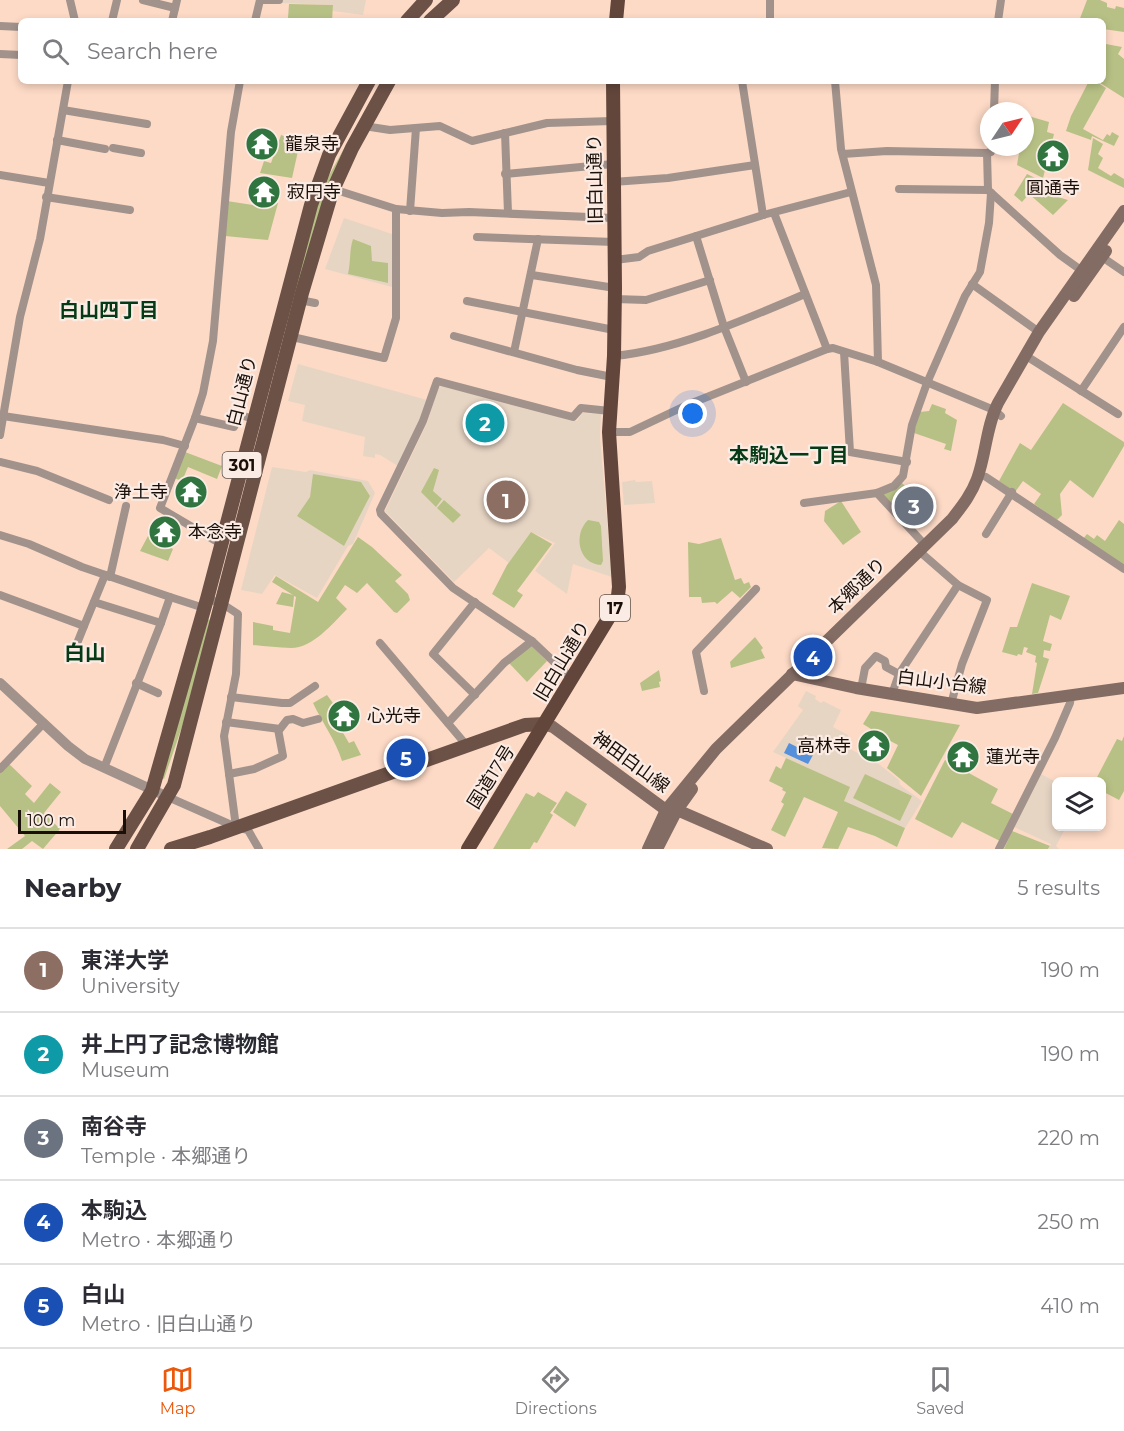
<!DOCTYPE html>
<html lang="en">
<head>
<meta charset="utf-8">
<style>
	body { margin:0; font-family:Montserrat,"Noto Sans JP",sans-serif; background:#f7f7f7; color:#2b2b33 }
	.controls { position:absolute; right:18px; bottom:18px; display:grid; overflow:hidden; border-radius:9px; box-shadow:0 3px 9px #0003 }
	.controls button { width:54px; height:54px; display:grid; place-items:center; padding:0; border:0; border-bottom:2px solid #e1e1e2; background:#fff; color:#2b2b33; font:30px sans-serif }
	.compass { position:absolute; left:980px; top:102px; width:54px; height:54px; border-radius:50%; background:#fff; box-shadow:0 3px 9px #0003; rotate:55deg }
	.scale { position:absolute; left:18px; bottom:15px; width:108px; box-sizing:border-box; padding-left:6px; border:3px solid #1a0f08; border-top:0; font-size:16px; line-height:21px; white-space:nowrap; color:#1a0f08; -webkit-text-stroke:4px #faece4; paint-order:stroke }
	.you { position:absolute; left:693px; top:414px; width:21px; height:21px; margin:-15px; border:4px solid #fff; border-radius:50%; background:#1a73e8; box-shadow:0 0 0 9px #1a73e833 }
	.badge { display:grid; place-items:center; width:39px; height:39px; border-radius:50%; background:#ea580c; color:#fff; font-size:20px; font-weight:700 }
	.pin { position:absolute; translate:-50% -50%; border:3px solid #fff; box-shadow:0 2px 6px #0006 }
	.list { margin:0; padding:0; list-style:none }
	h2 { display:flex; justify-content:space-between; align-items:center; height:78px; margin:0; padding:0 24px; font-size:26px }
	h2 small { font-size:20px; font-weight:400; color:#7c7c81 }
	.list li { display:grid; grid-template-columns:39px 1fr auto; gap:18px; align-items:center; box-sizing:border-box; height:84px; padding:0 24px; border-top:2px solid #e1e1e2 }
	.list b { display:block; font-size:22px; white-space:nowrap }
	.list p { margin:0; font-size:20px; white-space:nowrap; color:#7c7c81 }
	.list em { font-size:20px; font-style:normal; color:#7c7c81 }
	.icon { flex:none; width:33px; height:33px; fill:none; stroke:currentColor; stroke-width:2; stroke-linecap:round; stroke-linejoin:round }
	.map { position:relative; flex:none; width:1124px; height:849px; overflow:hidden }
	.search { position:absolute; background:#fff; box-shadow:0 3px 9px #0003; left:18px; right:18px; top:18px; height:66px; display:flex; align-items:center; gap:15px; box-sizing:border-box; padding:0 21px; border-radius:9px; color:#7c7c81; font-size:22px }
	.sheet { height:498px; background:#fff }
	nav { display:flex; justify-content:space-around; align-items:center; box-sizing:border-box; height:84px; border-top:2px solid #e1e1e2; background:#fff; font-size:16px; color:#7c7c81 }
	nav a { display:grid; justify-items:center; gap:3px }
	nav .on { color:#ea580c }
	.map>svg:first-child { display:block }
	.education { fill:#e7d5c4 }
	.green { fill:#b8c185 }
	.water { fill:#5590da }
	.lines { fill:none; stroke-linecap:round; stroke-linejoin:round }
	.minor { stroke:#a2928c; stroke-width:8 }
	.tertiary { stroke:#a2928c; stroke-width:10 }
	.secondary { stroke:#836c64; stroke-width:12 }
	.primary { stroke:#6c5147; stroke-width:14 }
	.trunk { stroke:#62463b; stroke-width:14 }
	.labels { text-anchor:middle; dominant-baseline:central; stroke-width:4.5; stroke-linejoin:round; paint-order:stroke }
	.shield { fill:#faece4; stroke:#5d514a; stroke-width:1.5 }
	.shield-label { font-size:16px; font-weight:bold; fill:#1a0f08 }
	.poi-label { font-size:18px; fill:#1a0f08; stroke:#faece4; text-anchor:start }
	.street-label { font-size:18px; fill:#1a0f08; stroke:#faece4 }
	.neighbourhood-label { font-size:20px; font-weight:bold; fill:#063916; stroke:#faece4 }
	.quarter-label { font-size:21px; font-weight:bold; fill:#063916; stroke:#faece4 }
</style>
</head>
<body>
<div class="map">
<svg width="1124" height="849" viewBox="0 0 1124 849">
	<rect width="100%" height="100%" fill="#fddac6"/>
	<!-- education -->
	<g class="education">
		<path d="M281 0H366L363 15 333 11V5L281 3Z"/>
		<path d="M344 218 392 234V287L325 269Z"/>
		<path d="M298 364 427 400 420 420 398 466 380 455 375 454V458L363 456 365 437 302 421 305 405 288 401Z"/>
		<path d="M441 386 577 421 582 413 601 414 600 437 612 577 573 564 567 594 535 571 555 543 531 532 509 563 489 548 454 582 385 511 427 423 438 388Z"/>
		<path d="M272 467 306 472 310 470 368 481 375 493 353 544 348 546 317 598 275 575 262 594 241 590Z"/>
		<path d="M635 480 636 482 652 481 655 503 624 505 622 482Z"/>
		<path d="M806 691 816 696 815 699 821 703 823 701 841 710 833 727 848 735 852 750 880 765 899 780 900 785 922 801 905 828 843 801 849 787 773 752 803 710 798 706Z"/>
		<path d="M1039 773 1056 782V826L1066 827 1056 846 1059 849H1049L1051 844 1014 827Z"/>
	</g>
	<!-- green -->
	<g class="green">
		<path d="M1087 0H1100L1107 3V7L1115 9 1116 6 1124 8V32L1103 29V21H1079Z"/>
		<path d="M289 4 333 5 332 21 288 18Z"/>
		<path d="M1106 44 1122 47 1118 54 1124 59V98L1097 81H1103V52Z"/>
		<path d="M1089 81H1095L1106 88 1083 129 1103 140 1107 134 1110 136 1112 132 1119 136 1114 146 1092 136 1091 140 1066 131 1071 116Z"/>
		<path d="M1025 115 1049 122 1047 132 1054 134 1043 178 1017 165 1020 147H1025Z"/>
		<path d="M355 129 290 324 283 323 322 188Z"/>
		<path d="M281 135 300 142 292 178 260 173 264 161 271 163Z"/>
		<path d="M1093 138 1103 144 1098 154 1103 158 1098 168 1111 176 1114 173 1124 179V188L1088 170Z"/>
		<path d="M1027 174 1047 184 1058 197 1068 200 1053 215 1029 194 1022 202 1014 195Z"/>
		<path d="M227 201 266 207 267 201 278 203 268 240 225 236Z"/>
		<path d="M353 239 371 246 372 261 388 263V283L348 274C351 261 349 251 353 239Z"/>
		<path d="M1063 403 1124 442V446L1093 498 1070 480 1060 494 1062 515 1057 520 1034 504 1041 494 1023 481 1015 492 999 481 1020 443 1031 450Z"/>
		<path d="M932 404 946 409 945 413 957 420 951 451 944 449 946 444 914 433 919 412 929 411Z"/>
		<path d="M185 452 222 466 217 479 188 467 182 481 174 478Z"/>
		<path d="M434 468 439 470 433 491 442 499 436 507 421 492Z"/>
		<path d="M313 474 361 482 370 496 344 546 297 516 310 497Z"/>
		<path d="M902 483 906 487 895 495 904 506 909 502 916 512 905 522 879 494Z"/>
		<path d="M444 500 461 515 453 523 437 508Z"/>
		<path d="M841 501 861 532 843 545 824 521 825 511Z"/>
		<path d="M588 520 599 522 601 526 603 561 601 565C578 564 573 534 588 520Z"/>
		<path d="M1119 520 1124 524V568L1083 539 1087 534 1094 539 1097 535 1105 541Z"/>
		<path d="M531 532 552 544 517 591 523 595 514 608 492 594 507 565Z"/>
		<path d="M148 536 173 549 168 561 140 551Z"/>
		<path d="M358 537 372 547 402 575 395 581 408 594 410 600 397 613 394 612 367 583 357 593 345 585 336 598 347 609C332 624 313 648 291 648 278 648 265 646 253 645V622L273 626V630L290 633 296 597 294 596 293 607 276 604 282 592 293 595 272 582 276 576 318 602Z"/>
		<path d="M721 538 735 580 741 578 744 584 749 582 751 587 740 598 732 591 717 604 715 602 702 603 701 597H689L688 542 699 544Z"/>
		<path d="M1032 583 1070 596 1061 620 1050 615 1043 641 1052 644 1050 651 1044 650 1043 657 1049 659 1038 693 1032 694 1037 663 1035 662 1036 656 1026 652 1028 648 1024 647 1022 655 1018 654 1017 656 1002 652 1010 627H1017Z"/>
		<path d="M206 619 211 620 184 721 164 779 162 778Z"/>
		<path d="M755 637 763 648 761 650 765 658 731 668 730 662Z"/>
		<path d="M531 645 547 661 527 682 509 663Z"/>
		<path d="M659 670 661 681 659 682 660 687 642 691 640 683Z"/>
		<path d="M327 695 338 710 332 714 349 743 354 741 361 755 342 761C336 741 322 722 313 703Z"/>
		<path d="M871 711 960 725 921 796 887 768 898 745 871 731V729L863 724Z"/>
		<path d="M1124 736V791L1119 800 1102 791V782L1095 781 1117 739 1122 741Z"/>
		<path d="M786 758 850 787 844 801 905 828 897 847 875 836 848 827 838 849 822 848 838 812 804 797 785 837 771 830 784 804 781 802 786 792 782 790 783 788 769 781 776 766 781 769Z"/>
		<path d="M945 760 998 789 991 803 1013 814 1000 841 962 822 952 838 915 819Z"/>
		<path d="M8 763 32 786 25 794 34 803 50 783 61 792 44 813 60 829 43 849 32 841 22 849H7L25 836 0 806V772Z"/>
		<path d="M865 774 912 796 900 821 853 798Z"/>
		<path d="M566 791 587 804 575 827 553 812Z"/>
		<path d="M538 792 557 803 550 813 553 815 537 843 534 842 530 849H493L526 793 534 797Z"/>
		<path d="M1012 831 1050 846 1048 849H1004Z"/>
	</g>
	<!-- water -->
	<path class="water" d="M789 743 813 755 808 764 784 753Z"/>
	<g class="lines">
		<!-- minor -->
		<g class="minor">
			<path d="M70 0 75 21"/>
			<path d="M143 0 175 8"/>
			<path d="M261 0H279"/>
			<path d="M112 21 117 0"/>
			<path d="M172 21 177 0"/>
			<path d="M255 21 260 0"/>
			<path d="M770 21V0"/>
			<path d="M998 21 1001 0"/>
			<path d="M0 26 21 27"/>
			<path d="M0 54 21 55"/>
			<path d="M742 81 763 215"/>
			<path d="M835 81 841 149 876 285 878 362"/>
			<path d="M63 110 147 124"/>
			<path d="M994 111 995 81"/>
			<path d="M364 126 390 130 440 126 472 141 547 123 612 121"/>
			<path d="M505 133 508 213"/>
			<path d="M57 140 105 149"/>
			<path d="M992 147 991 152 987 153 988 190 1060 255 1085 273"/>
			<path d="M113 148 141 153"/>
			<path d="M843 154 887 151 987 153"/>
			<path d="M505 174 613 164"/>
			<path d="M0 175 49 183"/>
			<path d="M613 182 668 178 755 165"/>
			<path d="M899 189 988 190"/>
			<path d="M46 197 130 210"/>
			<path d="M396 209 442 213 469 212 613 218"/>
			<path d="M410 211 416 128"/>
			<path d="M774 213 827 349"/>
			<path d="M696 236 724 327 746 382"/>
			<path d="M477 237 614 242"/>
			<path d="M1102 257 1124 272"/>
			<path d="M615 260 639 257 648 251 763 215 851 192"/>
			<path d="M532 275 615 288"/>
			<path d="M972 284 1039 332"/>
			<path d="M615 299 646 300 710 280"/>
			<path d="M300 300 315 303"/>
			<path d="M467 301 614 330"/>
			<path d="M288 336 384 358 396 318V209L333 189"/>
			<path d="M454 336 577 370 612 377"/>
			<path d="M514 352 538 239"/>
			<path d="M844 352 850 452 907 462"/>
			<path d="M614 356C677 350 746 319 805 294"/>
			<path d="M1031 359 1118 414"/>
			<path d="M1081 391 1124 327"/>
			<path d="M3 416 163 440 185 446"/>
			<path d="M195 418 234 427 240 415 254 419"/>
			<path d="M609 432H630L687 405 827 349 833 348 878 362 994 410 1001 416"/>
			<path d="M0 435 20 317 40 239 68 81"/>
			<path d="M0 462 37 471 109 500"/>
			<path d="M986 477 1124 569"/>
			<path d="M877 493 925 545"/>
			<path d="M804 503 877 493 894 486 903 476 912 425 927 383 965 296 980 272 989 223 991 193"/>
			<path d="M986 534 1012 492"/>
			<path d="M0 535 29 544 82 567 170 597 161 623 94 602"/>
			<path d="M221 544 160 508 195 418 203 393 213 341 231 132 240 81"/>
			<path d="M919 551 958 585 987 600 962 664 951 704"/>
			<path d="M110 577 126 506"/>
			<path d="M0 595 84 626 105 575"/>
			<path d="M170 597 204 608"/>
			<path d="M207 599 221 603 238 614 236 674 224 736 236 827"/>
			<path d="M475 602 433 654 475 695"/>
			<path d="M380 643 468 747"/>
			<path d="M74 651 84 626"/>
			<path d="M571 678 532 641 453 588 381 514 380 510 423 421 437 381 573 417 581 408 610 411"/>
			<path d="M136 683 158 693"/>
			<path d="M861 689 865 668 876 656 885 661 886 667 899 674"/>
			<path d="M704 691 696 652 756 589"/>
			<path d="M892 694 899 674 958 585"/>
			<path d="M231 697 282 703H290L315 686"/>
			<path d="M226 722 280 729 287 720 293 719 303 723 318 719"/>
			<path d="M448 723 504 663 532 641"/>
			<path d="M104 768 161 623"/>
			<path d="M0 769 44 723"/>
			<path d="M229 774 254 769 283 756 278 729"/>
			<path d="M168 797 236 827 248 830 259 849"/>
			<path d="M999 849 1055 738 1070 703 1071 696"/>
		</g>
		<!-- tertiary -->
		<path class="tertiary" d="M0 683 68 746 85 759 168 797"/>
		<!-- secondary -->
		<g class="secondary">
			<path d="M1074 296 1106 251"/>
			<path d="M792 674 856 688 977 708 1124 688"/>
			<path d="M544 724 553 727 666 810H677L767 849"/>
			<path d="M648 849 666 810 716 749 952 519C962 506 971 495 977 479 986 455 986 427 998 403L1039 332 1124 211"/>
			<path d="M657 849 677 810 692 789"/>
		</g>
		<!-- primary -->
		<g class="primary">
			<path d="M407 21 426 0"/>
			<path d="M430 21 453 0"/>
			<path d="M116 849 152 791 207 599 311 205 329 155 369 81"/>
			<path d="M137 849 174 785 302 293 332 192 352 148 389 81"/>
			<path d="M171 849 210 837 525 725 544 724"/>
		</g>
		<!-- trunk -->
		<g class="trunk">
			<path d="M616 21 618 0"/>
			<path d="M468 849 617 604 619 587 609 432 614 356 615 288 613 81"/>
		</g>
	</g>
	<!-- icons -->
	<defs>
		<g id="temple-disc" transform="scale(1.725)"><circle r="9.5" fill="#307440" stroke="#faece4"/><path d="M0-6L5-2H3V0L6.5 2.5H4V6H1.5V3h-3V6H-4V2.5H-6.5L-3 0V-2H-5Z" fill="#fff"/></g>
	</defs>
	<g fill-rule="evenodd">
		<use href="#temple-disc" x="262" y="144"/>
		<use href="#temple-disc" x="1053" y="156"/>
		<use href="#temple-disc" x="264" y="192"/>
		<use href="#temple-disc" x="191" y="492"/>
		<use href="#temple-disc" x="165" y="532"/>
		<use href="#temple-disc" x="344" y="716"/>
		<use href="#temple-disc" x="874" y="746"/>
		<use href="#temple-disc" x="963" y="757"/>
	</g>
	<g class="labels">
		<!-- shield labels -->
		<g class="shield">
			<rect x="222.5" y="452" width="39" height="26" rx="4.5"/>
			<rect x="600" y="595" width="30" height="26" rx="4.5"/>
		</g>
		<g class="shield-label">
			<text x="242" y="465">301</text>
			<text x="615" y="608">17</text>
		</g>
		<!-- poi labels -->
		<g class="poi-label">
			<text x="285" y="144">龍泉寺</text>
			<text x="1053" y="188" text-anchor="middle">圓通寺</text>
			<text x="287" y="192">寂円寺</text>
			<text x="168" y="492" text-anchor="end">浄土寺</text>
			<text x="188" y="532">本念寺</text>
			<text x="367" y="716">心光寺</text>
			<text x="851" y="746" text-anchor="end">高林寺</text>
			<text x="986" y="757">蓮光寺</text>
		</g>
		<!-- street labels -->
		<g class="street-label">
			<text transform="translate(595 179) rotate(-91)">旧白山通り</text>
			<text transform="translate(242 391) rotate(-76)">白山通り</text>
			<text transform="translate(857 586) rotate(-44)">本郷通り</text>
			<text transform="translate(562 661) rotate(-59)">旧白山通り</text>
			<text transform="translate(942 682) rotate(7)">白山小台線</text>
			<text transform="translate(631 762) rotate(36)">神田白山線</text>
			<text transform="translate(491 777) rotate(-58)">国道17号</text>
		</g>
		<!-- neighbourhood labels -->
		<g class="neighbourhood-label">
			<text x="109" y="310">白山四丁目</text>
			<text x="789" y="455">本駒込一丁目</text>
		</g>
		<!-- quarter labels -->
		<g class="quarter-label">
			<text x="85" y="652">白山</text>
		</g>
	</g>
</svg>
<div class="controls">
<button><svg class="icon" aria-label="layers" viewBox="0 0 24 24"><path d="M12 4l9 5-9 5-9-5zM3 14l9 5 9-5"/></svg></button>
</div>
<svg class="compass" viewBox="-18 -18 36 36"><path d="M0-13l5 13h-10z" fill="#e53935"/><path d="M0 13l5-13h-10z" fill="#7c7c81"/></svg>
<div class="scale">100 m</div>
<div class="you"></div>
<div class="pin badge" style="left:506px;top:500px;background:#8d6e63">1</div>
<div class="pin badge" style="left:485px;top:423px;background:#0f9aa8">2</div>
<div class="pin badge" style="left:914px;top:506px;background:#6b7280">3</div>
<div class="pin badge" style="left:813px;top:657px;background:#1a4fb4">4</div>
<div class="pin badge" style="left:406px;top:758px;background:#1a4fb4">5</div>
<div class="search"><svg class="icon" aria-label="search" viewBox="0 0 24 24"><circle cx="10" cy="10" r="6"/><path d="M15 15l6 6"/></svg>Search here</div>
</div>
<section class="sheet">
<h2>Nearby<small>5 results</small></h2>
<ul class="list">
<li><span class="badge" style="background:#8d6e63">1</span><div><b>東洋大学</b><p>University</p></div><em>190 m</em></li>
<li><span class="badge" style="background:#0f9aa8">2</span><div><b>井上円了記念博物館</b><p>Museum</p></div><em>190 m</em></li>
<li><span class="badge" style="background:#6b7280">3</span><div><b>南谷寺</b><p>Temple · 本郷通り</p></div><em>220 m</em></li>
<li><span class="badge" style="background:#1a4fb4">4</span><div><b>本駒込</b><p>Metro · 本郷通り</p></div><em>250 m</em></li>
<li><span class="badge" style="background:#1a4fb4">5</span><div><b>白山</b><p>Metro · 旧白山通り</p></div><em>410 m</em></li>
</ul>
</section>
<nav>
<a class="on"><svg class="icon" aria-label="map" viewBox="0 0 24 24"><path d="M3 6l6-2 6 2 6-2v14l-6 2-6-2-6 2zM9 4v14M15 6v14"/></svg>Map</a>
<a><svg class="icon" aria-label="directions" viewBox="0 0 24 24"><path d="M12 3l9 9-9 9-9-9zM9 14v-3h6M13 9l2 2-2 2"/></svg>Directions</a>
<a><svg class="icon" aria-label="saved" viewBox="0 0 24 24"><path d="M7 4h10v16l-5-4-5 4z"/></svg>Saved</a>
</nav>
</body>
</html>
